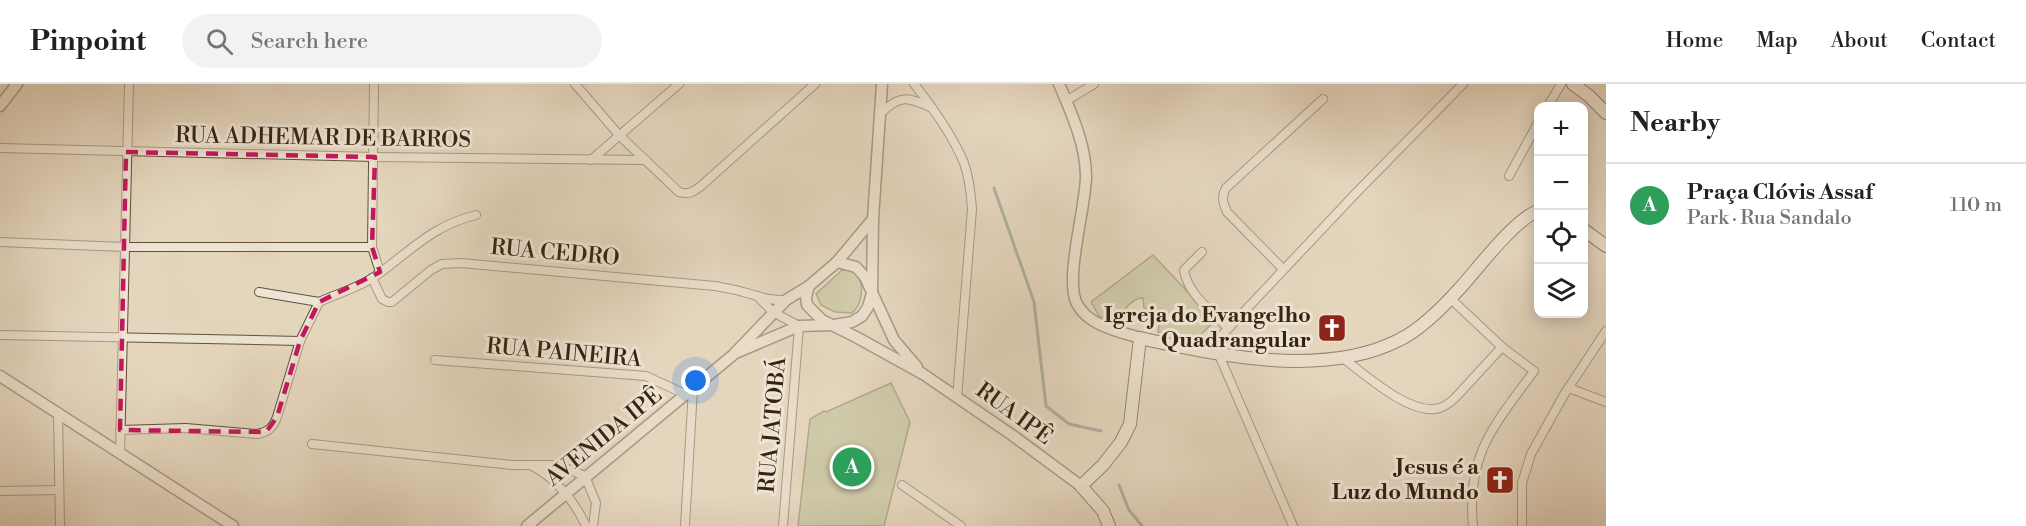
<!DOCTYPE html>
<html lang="en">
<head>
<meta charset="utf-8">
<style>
	body { margin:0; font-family:"Libre Bodoni",serif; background:#f2f2f2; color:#202124 }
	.controls { position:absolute; right:18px; top:18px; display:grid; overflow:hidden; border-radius:12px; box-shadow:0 3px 15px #0003 }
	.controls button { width:54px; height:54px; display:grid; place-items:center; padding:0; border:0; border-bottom:2px solid #e0e0e0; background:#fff; color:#202124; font:30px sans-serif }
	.you { position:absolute; left:696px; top:297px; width:21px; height:21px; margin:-15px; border:4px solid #fff; border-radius:50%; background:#1a73e8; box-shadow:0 0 0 9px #1a73e833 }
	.badge { display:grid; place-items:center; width:39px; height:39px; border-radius:50%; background:#8f2418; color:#fff; font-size:20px; font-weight:700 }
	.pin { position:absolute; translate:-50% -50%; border:3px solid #fff; box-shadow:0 2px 6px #0006 }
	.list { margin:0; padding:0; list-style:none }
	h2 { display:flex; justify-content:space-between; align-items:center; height:78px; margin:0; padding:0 24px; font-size:26px }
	h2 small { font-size:20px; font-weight:400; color:#757577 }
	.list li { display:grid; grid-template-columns:39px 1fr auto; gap:18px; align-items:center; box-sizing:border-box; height:84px; padding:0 24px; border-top:2px solid #e0e0e0 }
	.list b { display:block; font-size:22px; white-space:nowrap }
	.list p { margin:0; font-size:20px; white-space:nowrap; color:#757577 }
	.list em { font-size:20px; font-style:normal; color:#757577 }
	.icon { flex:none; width:33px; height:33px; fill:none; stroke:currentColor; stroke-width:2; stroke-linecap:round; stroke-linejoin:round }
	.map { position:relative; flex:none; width:1606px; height:442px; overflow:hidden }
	header { display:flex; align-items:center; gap:36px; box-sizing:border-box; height:84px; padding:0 30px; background:#fff; border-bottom:2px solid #e0e0e0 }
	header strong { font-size:28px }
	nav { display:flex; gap:33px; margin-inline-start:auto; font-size:21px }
	.search { width:420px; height:54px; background:#f2f2f2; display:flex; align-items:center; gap:15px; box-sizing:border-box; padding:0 21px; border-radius:33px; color:#757577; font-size:22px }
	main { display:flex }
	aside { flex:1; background:#fff }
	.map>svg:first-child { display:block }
	.green { fill:#b5bd90; stroke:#767050; stroke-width:1.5 }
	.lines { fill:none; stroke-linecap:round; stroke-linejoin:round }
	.stream { stroke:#727c76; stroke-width:3 }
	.minor-casing { stroke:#62503a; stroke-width:10 }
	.tertiary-casing { stroke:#62503a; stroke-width:13 }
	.secondary-casing { stroke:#37230f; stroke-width:14 }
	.minor { stroke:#ede4d4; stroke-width:8 }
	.tertiary { stroke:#ede4d4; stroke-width:10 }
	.secondary { stroke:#ede4d4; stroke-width:12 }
	.marked { fill:none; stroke:#c2185b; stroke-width:4.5; stroke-dasharray:12 8; stroke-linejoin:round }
	.labels { text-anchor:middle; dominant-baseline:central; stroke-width:6; stroke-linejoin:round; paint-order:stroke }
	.street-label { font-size:22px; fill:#37230f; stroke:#ede4d4 }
	.poi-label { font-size:22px; font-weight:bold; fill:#37230f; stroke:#ede4d4; text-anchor:end }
</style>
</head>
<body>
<header>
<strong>Pinpoint</strong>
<div class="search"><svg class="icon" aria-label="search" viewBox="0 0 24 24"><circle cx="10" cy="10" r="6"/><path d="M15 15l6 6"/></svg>Search here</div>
<nav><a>Home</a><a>Map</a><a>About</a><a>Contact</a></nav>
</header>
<main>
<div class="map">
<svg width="1606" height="442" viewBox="0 0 1606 442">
	<rect width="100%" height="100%" fill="#e4d6bd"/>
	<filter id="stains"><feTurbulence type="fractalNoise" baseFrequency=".00333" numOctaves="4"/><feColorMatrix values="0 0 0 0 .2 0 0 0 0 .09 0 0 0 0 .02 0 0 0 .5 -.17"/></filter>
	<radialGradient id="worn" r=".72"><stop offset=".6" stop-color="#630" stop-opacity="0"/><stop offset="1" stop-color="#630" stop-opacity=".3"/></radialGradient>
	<!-- green -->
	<g class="green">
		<path d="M1153 171 1215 237 1198 253 1158 248 1161 225 1155 228 1144 224 1143 214C1130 214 1123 229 1115 238L1099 232 1091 218Z"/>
		<path d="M842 186C848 186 853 187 857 191 865 201 862 221 852 229L835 228 821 221 816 210Z"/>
		<path d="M891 299 910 338 884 442H798L810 335 824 327 826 328Z"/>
	</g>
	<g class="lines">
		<!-- stream -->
		<g class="stream">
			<path d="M994 104 1034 218 1046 322 1069 340 1101 347"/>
			<path d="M1119 401 1129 426 1142 442"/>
		</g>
		<!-- minor casing -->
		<g class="minor-casing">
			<g id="minor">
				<path d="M374 0 372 163 380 188"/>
				<path d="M575 0 619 51 679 108C689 111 693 108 701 102L815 0"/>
				<path d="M914 0C933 24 952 50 964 79 969 93 971 110 972 125L957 314"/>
				<path d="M1066 17 1094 0"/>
				<path d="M1548 22 1561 0"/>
				<path d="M880 30C900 10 908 13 932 24"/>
				<path d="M0 64 375 73 646 76"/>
				<path d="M591 76 679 0"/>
				<path d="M1509 92 1538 39"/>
				<path d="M0 158 124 163H372"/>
				<path d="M1202 168 1184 186C1187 209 1212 228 1228 244"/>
				<path d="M1283 185 1227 128C1223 119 1221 113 1226 104L1323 15"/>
				<path d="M372 194 382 215 388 218H392L431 186 442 180 461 179 715 202C724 204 734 205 743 208 759 212 769 217 786 216"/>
				<path d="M259 208 319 218"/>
				<path d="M760 215 773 228 799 242 783 442"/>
				<path d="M1451 215 1502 263 1534 287C1494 342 1466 370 1473 442"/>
				<path d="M0 251 300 257"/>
				<path d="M1205 269 1356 109 1463 0"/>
				<path d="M1219 271 1293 442"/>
				<path d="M1344 275C1366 291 1406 328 1435 325 1443 324 1450 319 1456 313L1502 263"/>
				<path d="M435 276 646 292 687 311"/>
				<path d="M1569 304 1606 318"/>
				<path d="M58 328 60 442"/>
				<path d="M120 346 186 344 257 350C268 348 273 344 277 333L300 257 319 218C336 210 358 204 374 193 410 168 431 142 476 131"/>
				<path d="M312 360 512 381H558L585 392 596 419 593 442"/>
				<path d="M120 370 129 0"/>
				<path d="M532 382C556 394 575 418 586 442"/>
				<path d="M902 401 961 442"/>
				<path d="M0 407 59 406"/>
				<path d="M685 442 693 305"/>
				<path d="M1522 442V399L1531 370 1565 309 1606 247"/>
			</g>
		</g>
		<!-- tertiary casing -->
		<g class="tertiary-casing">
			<g id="tertiary">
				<path d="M1059 0C1071 28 1086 61 1086 92 1086 123 1064 195 1077 220 1089 242 1118 247 1140 254"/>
				<path d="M0 22 17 0"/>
				<path d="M837 178 856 183 865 193 894 256 917 283"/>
				<path d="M809 202 806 213 807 221 822 236 856 253 923 290 1012 351 1081 402"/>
				<path d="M738 268 799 242 834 241 852 238 862 232 868 223 872 209 873 135 882 0"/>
				<path d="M0 292 233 442"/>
				<path d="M527 442 733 271 786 216 809 202 837 178 873 135"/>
			</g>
		</g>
		<!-- secondary casing -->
		<g class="secondary-casing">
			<g id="secondary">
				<path d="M1573 0 1589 12 1606 29"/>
				<path d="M1584 146 1606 162"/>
				<path d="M1109 442 1103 427 1081 402 1103 381 1121 358 1130 340 1140 254C1218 272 1325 294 1399 256 1422 245 1444 222 1461 203 1479 183 1515 135 1538 127"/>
			</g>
		</g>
		<!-- minor -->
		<use href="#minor" class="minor"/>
		<!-- tertiary -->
		<use href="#tertiary" class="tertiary"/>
		<!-- secondary -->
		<use href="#secondary" class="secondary"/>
	</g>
	<!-- marked area -->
	<path d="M0 0H1606V442H0ZM126 68 375 73 372 163 380 188 319 218 300 257 277 333 266 348 120 346Z" fill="#e4d6bd" fill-opacity=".55" fill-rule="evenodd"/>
	<path class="marked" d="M126 68 375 73 372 163 380 188 319 218 300 257 277 333 266 348 120 346Z"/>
	<!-- icons -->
	<defs>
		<g id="church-square" transform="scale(1.5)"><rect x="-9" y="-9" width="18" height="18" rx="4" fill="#8f2418" stroke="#ede4d4"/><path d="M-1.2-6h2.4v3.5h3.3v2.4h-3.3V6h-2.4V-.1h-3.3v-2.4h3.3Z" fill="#fff"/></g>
	</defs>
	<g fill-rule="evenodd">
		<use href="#church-square" x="1332" y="244"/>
		<use href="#church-square" x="1500" y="396"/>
	</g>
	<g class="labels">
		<!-- street labels -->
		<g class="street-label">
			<text transform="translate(323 54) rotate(1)">RUA ADHEMAR DE BARROS</text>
			<text transform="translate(555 169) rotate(5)">RUA CEDRO</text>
			<text transform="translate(564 269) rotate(5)">RUA PAINEIRA</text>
			<text transform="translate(1014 330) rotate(36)">RUA IPÊ</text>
			<text transform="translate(773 341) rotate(-85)">RUA JATOBÁ</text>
			<text transform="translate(604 353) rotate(-39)">AVENIDA IPÊ</text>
		</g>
		<!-- poi labels -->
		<g class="poi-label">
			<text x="1311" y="231">Igreja do Evangelho<tspan x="1311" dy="25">Quadrangular</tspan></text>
			<text x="1479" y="383">Jesus é a<tspan x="1479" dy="25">Luz do Mundo</tspan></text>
		</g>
	</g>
	<rect width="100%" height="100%" filter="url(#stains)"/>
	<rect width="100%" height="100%" fill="url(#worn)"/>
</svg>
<div class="controls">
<button>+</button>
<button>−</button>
<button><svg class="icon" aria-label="locate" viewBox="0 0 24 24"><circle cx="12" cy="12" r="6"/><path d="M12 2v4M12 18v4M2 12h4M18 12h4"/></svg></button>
<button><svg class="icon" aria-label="layers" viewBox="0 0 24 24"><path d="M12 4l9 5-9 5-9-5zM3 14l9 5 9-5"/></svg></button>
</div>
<div class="you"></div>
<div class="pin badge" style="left:852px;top:383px;background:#2e9e5b">A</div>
</div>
<aside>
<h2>Nearby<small></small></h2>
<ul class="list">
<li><span class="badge" style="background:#2e9e5b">A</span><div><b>Praça Clóvis Assaf</b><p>Park · Rua Sandalo</p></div><em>110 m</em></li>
</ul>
</aside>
</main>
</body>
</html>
